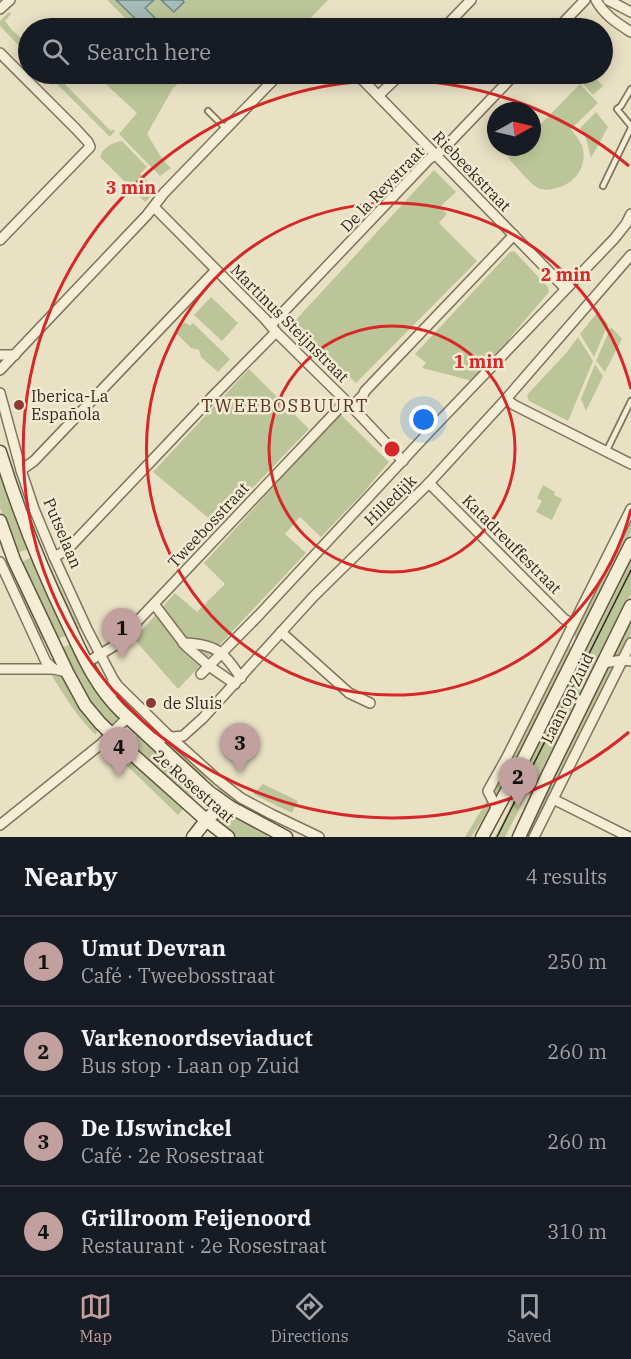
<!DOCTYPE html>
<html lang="en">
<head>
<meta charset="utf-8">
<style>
	body { margin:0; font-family:"IBM Plex Serif",serif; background:#242831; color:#f1f3f6 }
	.compass { position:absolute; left:487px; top:102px; width:54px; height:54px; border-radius:50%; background:#171b24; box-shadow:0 3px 15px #0003; rotate:82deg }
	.you { position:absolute; left:424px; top:420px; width:21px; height:21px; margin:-15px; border:4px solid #fff; border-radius:50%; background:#1a73e8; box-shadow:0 0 0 9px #1a73e833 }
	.badge { display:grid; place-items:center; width:39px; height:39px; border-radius:50%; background:#c2a09f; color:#111; font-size:20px; font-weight:700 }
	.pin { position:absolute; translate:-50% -50px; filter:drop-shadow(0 2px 3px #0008) }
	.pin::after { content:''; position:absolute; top:32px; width:21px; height:18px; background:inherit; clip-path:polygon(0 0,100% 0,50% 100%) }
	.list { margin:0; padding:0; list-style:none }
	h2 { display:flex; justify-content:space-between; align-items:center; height:78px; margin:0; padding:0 24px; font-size:26px }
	h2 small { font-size:20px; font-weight:400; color:#9ea1a6 }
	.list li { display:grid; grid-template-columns:39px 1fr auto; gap:18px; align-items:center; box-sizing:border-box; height:90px; padding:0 24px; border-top:2px solid #363941 }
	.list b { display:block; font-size:22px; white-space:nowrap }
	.list p { margin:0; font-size:20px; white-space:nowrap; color:#9ea1a6 }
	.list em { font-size:20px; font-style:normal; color:#9ea1a6 }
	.icon { flex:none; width:33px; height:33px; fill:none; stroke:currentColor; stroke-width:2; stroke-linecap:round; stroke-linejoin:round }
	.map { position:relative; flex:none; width:631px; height:837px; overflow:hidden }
	.search { position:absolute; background:#171b24; box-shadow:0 3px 15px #0003; left:18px; right:18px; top:18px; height:66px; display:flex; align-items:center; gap:15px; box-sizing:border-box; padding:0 21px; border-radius:33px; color:#9ea1a6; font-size:22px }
	.sheet { height:438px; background:#171b24 }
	nav { display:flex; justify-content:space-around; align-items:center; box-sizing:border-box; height:84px; border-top:2px solid #363941; background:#171b24; font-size:16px; color:#9ea1a6 }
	nav a { display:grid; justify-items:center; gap:3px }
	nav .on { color:#c2a09f }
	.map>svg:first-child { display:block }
	.green { fill:#bcc599 }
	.water { fill:#a6bcb8; stroke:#6e8985; stroke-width:1.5 }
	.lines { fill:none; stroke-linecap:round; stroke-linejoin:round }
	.lane-casing { stroke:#81745d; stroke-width:8 }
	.street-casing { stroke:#81745d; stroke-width:12 }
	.secondary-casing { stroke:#635540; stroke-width:15 }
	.lane { stroke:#f4eed6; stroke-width:4.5 }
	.street { stroke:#f4eed6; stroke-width:9 }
	.secondary { stroke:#f4eed6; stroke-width:12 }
	.tram { stroke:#332a1f; stroke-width:1.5 }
	.ring { fill:none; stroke:#d62828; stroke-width:3 }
	.poi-dot { fill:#893b34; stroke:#f1ebd3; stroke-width:2 }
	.labels { text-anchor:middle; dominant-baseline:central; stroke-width:5; stroke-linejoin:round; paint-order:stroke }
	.street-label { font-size:16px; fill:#332a1f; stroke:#f1ebd3 }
	.poi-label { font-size:16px; fill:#332a1f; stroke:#f1ebd3; text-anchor:start }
	.neighbourhood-label { font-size:18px; letter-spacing:1.5px; fill:#5b3423; stroke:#f1ebd3 }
	.centre { fill:#d62828; stroke:#f1ebd3; stroke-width:3 }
	.ring-label { font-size:18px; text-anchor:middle; font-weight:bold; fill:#d62828; stroke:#f1ebd3; stroke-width:5; stroke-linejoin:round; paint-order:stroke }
</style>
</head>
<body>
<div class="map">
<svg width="631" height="837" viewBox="0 0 631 837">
	<rect width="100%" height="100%" fill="#e9e1c4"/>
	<!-- green -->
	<g class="green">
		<path d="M107 0H328L301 28H206L202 24 198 28H131L133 26Z"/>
		<path d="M9 12 11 14 5 21 13 31 28 44V55L0 26V21Z"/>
		<path d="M95 74H178L183 79 173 88 147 134 163 160 171 168 160 176 119 134 137 113Z"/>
		<path d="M593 75 603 86 593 95 583 84Z"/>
		<path d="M56 80 59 84 62 81 105 125 111 131 113 129 115 131 110 137 55 82Z"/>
		<path d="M580 84 598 103 571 129C575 135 581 141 583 149 587 170 572 186 552 189 547 190 543 190 538 188 530 184 515 165 508 158L519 147H532V133Z"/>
		<path d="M596 112 608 127 591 158 585 135 580 128Z"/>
		<path d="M122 141 147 167 140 174 157 190 145 202 100 157C103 147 112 143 122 141Z"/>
		<path d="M434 170 456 192 440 207 447 214 439 223 477 261 356 383 293 323Z"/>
		<path d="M514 251 548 287 549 292 473 381 422 368 426 363 415 354 510 252Z"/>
		<path d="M211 297 238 323 222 341 194 315Z"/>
		<path d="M597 313 608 324 594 357 580 334Z"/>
		<path d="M185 322 190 326 193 323 230 359 218 372 201 357 199 350 191 348 175 332Z"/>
		<path d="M611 327 622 339 605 372 596 361Z"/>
		<path d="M578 337 593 361 568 421 529 401 527 395 567 352Z"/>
		<path d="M595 364 603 376 586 411 581 399Z"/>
		<path d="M249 369 309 429 217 525 153 472Z"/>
		<path d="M340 414 389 462 363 493 321 537 300 517 285 534 306 553 178 689 134 639 175 593 197 612 225 584 204 563Z"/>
		<path d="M3 476 29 549 16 553 0 508V477Z"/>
		<path d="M543 485 555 492 554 495 562 499 552 520 536 512 542 501 537 498Z"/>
		<path d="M631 518V532L577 642 573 631Z"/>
		<path d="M44 553 80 629 77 630 41 554Z"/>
		<path d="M33 556 69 634 55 640 20 563Z"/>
		<path d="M631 557V594L532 796 527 794 505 837H495L519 790 514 787Z"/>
		<path d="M12 565 45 638 42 640 9 566Z"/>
		<path d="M631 619V635L621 656 611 657Z"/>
		<path d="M568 641 572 651 496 799 492 791Z"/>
		<path d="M73 642 117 712 118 718 112 725 109 726 98 717 60 649Z"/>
		<path d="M616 666 530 837H524L606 667Z"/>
		<path d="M52 673 65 677 98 725 96 735C78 719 65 696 52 676Z"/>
		<path d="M115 689 144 716 139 722 115 698Z"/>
		<path d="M140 732 200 788 189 802 128 745Z"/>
		<path d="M160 740 170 742 208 776 204 782Z"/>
		<path d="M123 750 185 807 178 815 117 756Z"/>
		<path d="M263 784 298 801 292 813 253 794Z"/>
		<path d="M220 787 275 819 273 825 252 814 215 791Z"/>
		<path d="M488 799 491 807 471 837H465Z"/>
		<path d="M221 815H232L268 834 267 837H233L213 818Z"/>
	</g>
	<!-- water -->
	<g class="water">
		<path d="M116 0H154L145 8 165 28H145Z"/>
		<path d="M161 0H183L184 2 174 12Z"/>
	</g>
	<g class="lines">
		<!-- lane casing -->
		<g class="lane-casing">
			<g id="lane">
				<path d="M291 26 296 28"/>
				<path d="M631 89 621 106 617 109 631 126"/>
				<path d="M208 111 226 129"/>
				<path d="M603 186 631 128"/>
				<path d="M606 452 631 401"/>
			</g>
		</g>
		<!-- street casing -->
		<g class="street-casing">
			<g id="street">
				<path d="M596 0C604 15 617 23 631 32"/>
				<path d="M608 0 631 12"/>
				<path d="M0 9 10 0"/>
				<path d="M444 28 471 0"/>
				<path d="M558 28 585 0"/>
				<path d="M0 53 76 129 88 142 90 147 0 240"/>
				<path d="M357 74 565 288"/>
				<path d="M379 95 401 74"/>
				<path d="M154 207 265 319 276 332 352 407 403 461"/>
				<path d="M271 325 429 159 441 151 450 142 515 74"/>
				<path d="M0 355H15"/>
				<path d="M0 370 147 215 164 193 279 74"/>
				<path d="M0 393 21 470 34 509 54 557 87 629 113 679 111 701"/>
				<path d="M506 399 514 405 631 464"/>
				<path d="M352 407 363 395 365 391 514 235"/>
				<path d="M21 470 34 461 216 270"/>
				<path d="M429 483 564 619 573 624"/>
				<path d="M54 557 67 550 213 396 276 332"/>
				<path d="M0 562 46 662 54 669 67 672"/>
				<path d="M154 604 186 646 209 666 235 684"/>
				<path d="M281 632 349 693 370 703"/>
				<path d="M183 643C216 644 223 651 241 678"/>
				<path d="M86 663 114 646 346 401"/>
				<path d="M603 663 623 660 631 661"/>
				<path d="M0 669H54"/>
				<path d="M201 674 259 615 430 431 614 239 626 224 631 214"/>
				<path d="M113 679 118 686 166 733 218 780 241 798 271 814 319 837"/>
				<path d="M152 739 183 736 203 718 314 596 429 483 506 399 631 255"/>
				<path d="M553 799 629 837"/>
				<path d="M497 809 488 791 507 757 631 509"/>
				<path d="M0 825 101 744 128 717"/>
				<path d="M534 837 631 643"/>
			</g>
		</g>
		<!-- secondary casing -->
		<g class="secondary-casing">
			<g id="secondary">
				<path d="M0 452C18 510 40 566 67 622 82 654 95 686 121 711L209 792 230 807 286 837"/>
				<path d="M0 521 14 560 67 672 85 705 100 723 131 753 206 820 228 837"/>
				<path d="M193 837C204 824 211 809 230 807"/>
				<path d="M482 837 517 772 631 544"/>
				<path d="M519 837 546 779 631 606"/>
			</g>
		</g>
		<!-- lane -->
		<use href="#lane" class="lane"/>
		<!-- street -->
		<use href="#street" class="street"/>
		<!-- secondary -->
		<use href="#secondary" class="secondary"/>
		<!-- tram -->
		<path class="tram" d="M497 837 631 570"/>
	</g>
	<!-- distance rings -->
	<g class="ring">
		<circle cx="392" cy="449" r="123"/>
		<path d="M631 509A246 246 0 1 1 631 389"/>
		<path d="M629 732A369 369 0 1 1 629 166"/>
	</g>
	<!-- markers -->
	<g class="poi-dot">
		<circle cx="19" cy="405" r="6"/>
		<circle cx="151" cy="703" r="6"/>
	</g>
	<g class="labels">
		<!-- street labels -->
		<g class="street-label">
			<text transform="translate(472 171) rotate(46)">Riebeekstraat</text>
			<text transform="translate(382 189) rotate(-46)">De la Reystraat</text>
			<text transform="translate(290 323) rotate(45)">Martinus Steijnstraat</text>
			<text transform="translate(390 500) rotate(-44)">Hilledijk</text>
			<text transform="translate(208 525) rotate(-47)">Tweebosstraat</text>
			<text transform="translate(63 533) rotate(67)">Putselaan</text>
			<text transform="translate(512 544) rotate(45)">Katadreuffestraat</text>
			<text transform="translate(567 698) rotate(-64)">Laan op Zuid</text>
			<text transform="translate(194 786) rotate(41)">2e Rosestraat</text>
		</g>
		<!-- poi labels -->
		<g class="poi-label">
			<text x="31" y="396">Iberica-La<tspan x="31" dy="18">Española</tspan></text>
			<text x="163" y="703">de Sluis</text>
		</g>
		<!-- neighbourhood labels -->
		<g class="neighbourhood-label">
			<text x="285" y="405">TWEEBOSBUURT</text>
		</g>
	</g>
	<circle cx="392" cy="449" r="9" class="centre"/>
	<g class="ring-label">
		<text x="131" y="194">3 min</text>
		<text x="566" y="281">2 min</text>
		<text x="479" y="368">1 min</text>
	</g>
</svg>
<svg class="compass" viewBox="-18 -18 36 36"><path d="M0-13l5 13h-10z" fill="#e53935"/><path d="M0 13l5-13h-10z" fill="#9ea1a6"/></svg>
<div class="you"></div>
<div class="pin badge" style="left:122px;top:658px">1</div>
<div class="pin badge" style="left:518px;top:807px">2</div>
<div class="pin badge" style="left:240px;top:773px">3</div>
<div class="pin badge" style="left:119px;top:777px">4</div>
<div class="search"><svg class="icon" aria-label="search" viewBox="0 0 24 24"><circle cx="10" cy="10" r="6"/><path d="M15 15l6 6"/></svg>Search here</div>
</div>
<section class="sheet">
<h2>Nearby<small>4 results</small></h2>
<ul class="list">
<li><span class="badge">1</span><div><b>Umut Devran</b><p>Café · Tweebosstraat</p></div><em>250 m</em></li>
<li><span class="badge">2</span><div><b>Varkenoordseviaduct</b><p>Bus stop · Laan op Zuid</p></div><em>260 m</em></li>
<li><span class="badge">3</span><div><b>De IJswinckel</b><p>Café · 2e Rosestraat</p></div><em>260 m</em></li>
<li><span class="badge">4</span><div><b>Grillroom Feijenoord</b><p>Restaurant · 2e Rosestraat</p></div><em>310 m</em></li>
</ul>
</section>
<nav>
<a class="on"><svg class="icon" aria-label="map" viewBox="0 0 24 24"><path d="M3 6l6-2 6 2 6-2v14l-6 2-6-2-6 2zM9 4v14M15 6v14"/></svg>Map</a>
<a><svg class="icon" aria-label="directions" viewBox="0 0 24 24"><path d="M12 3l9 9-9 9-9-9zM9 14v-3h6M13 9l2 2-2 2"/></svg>Directions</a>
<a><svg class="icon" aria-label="saved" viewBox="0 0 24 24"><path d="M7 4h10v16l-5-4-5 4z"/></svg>Saved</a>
</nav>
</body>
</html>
